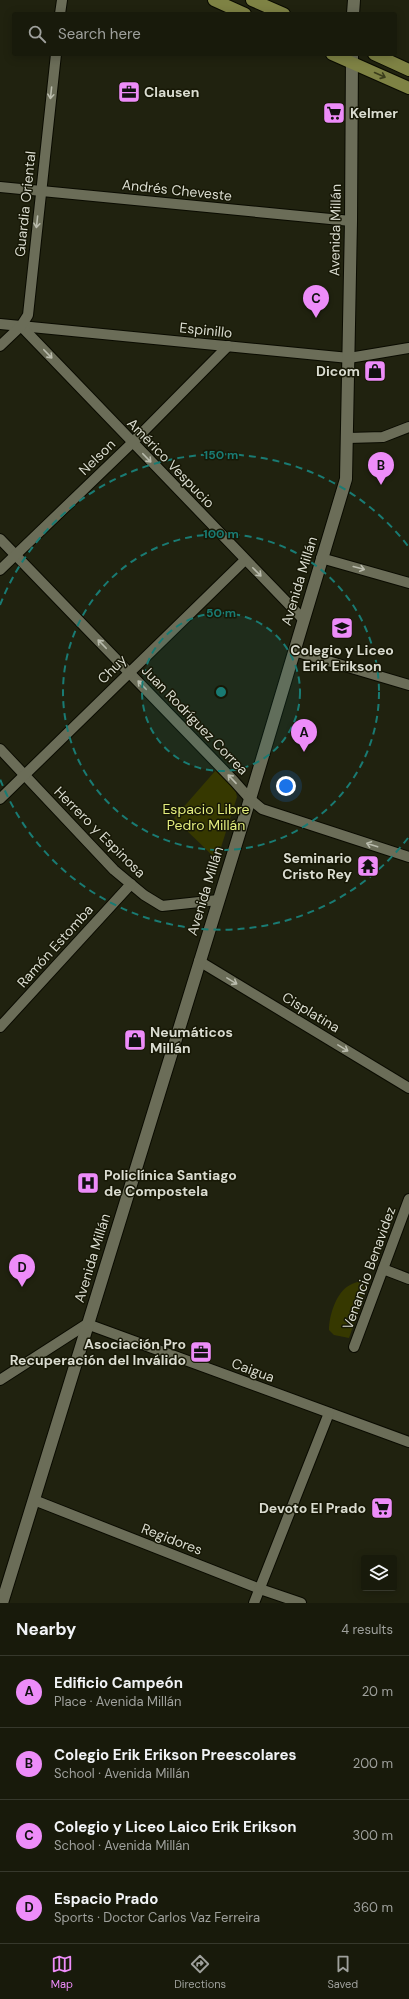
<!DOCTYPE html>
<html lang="en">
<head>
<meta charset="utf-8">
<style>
	body { margin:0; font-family:"DM Sans",sans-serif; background:#212314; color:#f1f3f6 }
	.controls { position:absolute; right:12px; bottom:12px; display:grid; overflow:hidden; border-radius:4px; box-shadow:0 2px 10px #0003 }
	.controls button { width:36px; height:36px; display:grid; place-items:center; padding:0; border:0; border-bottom:1px solid #36382c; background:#181a0b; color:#f1f3f6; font:20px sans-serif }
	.you { position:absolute; left:286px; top:786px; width:14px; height:14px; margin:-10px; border:3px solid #fff; border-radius:50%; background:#1a73e8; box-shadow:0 0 0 6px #1a73e833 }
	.badge { display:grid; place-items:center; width:26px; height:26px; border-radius:50%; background:#ed8cf9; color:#111; font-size:13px; font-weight:700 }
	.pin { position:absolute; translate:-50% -33px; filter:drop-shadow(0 1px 2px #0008) }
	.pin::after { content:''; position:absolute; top:21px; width:14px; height:12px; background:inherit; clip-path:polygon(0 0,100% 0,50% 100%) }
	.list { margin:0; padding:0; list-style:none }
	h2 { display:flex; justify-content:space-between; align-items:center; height:52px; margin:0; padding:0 16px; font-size:17px }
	h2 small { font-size:13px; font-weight:400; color:#9fa19d }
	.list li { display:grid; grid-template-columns:26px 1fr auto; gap:12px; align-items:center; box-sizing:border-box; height:72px; padding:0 16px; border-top:1px solid #36382c }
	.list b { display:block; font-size:15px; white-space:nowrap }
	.list p { margin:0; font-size:13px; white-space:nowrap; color:#9fa19d }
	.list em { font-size:13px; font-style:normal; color:#9fa19d }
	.icon { flex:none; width:22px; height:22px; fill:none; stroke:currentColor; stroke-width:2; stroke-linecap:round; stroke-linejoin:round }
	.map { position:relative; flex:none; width:409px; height:1603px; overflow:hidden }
	.search { position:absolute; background:#181a0b; box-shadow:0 2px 10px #0003; left:12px; right:12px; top:12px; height:44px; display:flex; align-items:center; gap:10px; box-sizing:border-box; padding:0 14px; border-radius:4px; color:#9fa19d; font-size:15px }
	.sheet { height:340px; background:#181a0b }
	nav { display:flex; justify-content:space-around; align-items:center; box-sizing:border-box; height:56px; border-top:1px solid #36382c; background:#181a0b; font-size:11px; color:#9fa19d }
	nav a { display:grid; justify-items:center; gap:2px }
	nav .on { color:#ed8cf9 }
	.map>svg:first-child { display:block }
	.green { fill:#363800 }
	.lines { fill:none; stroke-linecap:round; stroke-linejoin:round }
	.minor-casing { stroke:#0a0b00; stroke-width:12 }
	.secondary-casing { stroke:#0a0b00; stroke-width:14 }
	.primary-casing { stroke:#0a0b00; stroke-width:14 }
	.minor { stroke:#6b6d58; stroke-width:10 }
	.secondary { stroke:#6b6d58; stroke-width:12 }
	.primary { stroke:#7e8244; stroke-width:12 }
	.oneway { stroke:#3b3d1c }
	.oneway2 { stroke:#b9bbac }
	.ring { fill:none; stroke:#197b73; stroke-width:2; stroke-dasharray:7 5 }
	.labels { text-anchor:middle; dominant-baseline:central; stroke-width:3; stroke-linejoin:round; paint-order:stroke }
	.poi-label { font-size:14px; font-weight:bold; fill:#dadcd0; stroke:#171806; text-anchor:start }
	.street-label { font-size:14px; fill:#dadcd0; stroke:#171806 }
	.park-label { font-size:14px; fill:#e3ed7e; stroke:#171806 }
	.centre { fill:#197b73; stroke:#171806; stroke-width:2 }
	.ring-label { font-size:12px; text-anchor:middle; font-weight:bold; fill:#197b73; stroke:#171806; stroke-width:3; stroke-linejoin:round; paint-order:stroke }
</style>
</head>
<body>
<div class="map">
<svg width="409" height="1603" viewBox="0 0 409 1603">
	<rect width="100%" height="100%" fill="#20220f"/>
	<!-- green -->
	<g class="green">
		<path d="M216 770 235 788 237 797 217 860 174 818Z"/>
		<path d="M369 1280 349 1338 334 1335 329 1330C329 1316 336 1292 350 1285 355 1282 363 1281 369 1280Z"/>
	</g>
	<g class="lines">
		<!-- minor casing -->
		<g class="minor-casing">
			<g id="minor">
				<path d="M60 14 62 0"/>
				<path d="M0 187 351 221"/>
				<path d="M0 324 349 358 409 348"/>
				<path d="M21 326 303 619"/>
				<path d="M0 346 21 326 28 315 56 54"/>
				<path d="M348 438 383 437 409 427"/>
				<path d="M0 539 234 781 250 799 262 809 409 857"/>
				<path d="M321 558 409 583"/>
				<path d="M0 570 132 443 228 346"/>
				<path d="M294 651 409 685"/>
				<path d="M0 749 114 870 144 895 162 906 218 900"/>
				<path d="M0 799 245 560"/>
				<path d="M199 961 409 1088"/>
				<path d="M0 1027 131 884"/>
				<path d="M383 1269 409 1279"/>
				<path d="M354 1347 409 1199"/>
				<path d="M0 1380 87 1324 409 1442"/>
				<path d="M34 1500 260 1589 301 1603"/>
				<path d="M254 1603 329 1413"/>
			</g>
		</g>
		<!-- secondary casing -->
		<g class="secondary-casing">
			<g id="secondary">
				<path d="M353 14 354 0"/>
				<path d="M2 1603 250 799 346 479 351 221 352 54"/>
			</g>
		</g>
		<!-- primary casing -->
		<g class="primary-casing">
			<g id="primary">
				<path d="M214 0 245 14"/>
				<path d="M252 0 284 14"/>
				<path d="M332 54 409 88"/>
				<path d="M374 54 409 70"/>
			</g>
		</g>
		<!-- minor -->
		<use href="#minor" class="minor"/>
		<!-- secondary -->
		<use href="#secondary" class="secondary"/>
		<!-- primary -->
		<use href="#primary" class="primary"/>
	</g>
	<!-- one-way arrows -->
	<defs><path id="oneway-shaft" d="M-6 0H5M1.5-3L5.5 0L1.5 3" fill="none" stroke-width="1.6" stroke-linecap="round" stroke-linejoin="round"/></defs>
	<use class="oneway" href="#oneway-shaft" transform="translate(380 75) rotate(24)"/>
	<g class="oneway2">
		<use href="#oneway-shaft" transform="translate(51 93) rotate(96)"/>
		<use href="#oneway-shaft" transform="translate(37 222) rotate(96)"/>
		<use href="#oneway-shaft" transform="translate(48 354) rotate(46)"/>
		<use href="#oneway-shaft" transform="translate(147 458) rotate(46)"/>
		<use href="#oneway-shaft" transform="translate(359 568) rotate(15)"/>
		<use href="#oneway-shaft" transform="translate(257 572) rotate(45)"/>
		<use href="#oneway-shaft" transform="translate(102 644) rotate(-134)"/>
		<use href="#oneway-shaft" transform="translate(142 685) rotate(-134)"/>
		<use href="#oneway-shaft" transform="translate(232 779) rotate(-133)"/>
		<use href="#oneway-shaft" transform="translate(372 845) rotate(-162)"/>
		<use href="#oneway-shaft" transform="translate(232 981) rotate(31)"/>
		<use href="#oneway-shaft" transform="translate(343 1048) rotate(31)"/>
	</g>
	<!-- distance rings -->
	<circle cx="221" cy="692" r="79" fill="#197b73" fill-opacity=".12"/>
	<g class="ring">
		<circle cx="221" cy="692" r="79"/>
		<circle cx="221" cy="692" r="158"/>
		<path d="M408 838A237 237 0 0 1 0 779M0 605A237 237 0 0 1 408 546"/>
	</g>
	<!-- icons -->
	<defs>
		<g id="office-square" transform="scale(1.15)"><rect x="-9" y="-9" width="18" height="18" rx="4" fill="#ed8cf9" stroke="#171806"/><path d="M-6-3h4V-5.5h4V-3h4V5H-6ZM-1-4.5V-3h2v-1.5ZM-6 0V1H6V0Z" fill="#111"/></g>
		<g id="supermarket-square" transform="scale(1.15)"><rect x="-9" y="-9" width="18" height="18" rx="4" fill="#ed8cf9" stroke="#171806"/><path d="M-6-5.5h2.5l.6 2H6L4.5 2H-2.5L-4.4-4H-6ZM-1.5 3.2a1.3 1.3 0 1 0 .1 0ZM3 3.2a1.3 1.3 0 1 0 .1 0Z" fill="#111"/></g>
		<g id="shop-square" transform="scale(1.15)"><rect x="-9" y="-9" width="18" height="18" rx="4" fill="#ed8cf9" stroke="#171806"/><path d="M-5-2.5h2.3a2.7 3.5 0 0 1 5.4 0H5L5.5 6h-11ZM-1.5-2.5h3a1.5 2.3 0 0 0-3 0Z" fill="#111"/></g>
		<g id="school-square" transform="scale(1.15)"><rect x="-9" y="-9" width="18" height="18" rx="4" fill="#ed8cf9" stroke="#171806"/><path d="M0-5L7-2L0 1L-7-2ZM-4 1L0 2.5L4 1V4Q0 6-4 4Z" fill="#111"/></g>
		<g id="temple-square" transform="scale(1.15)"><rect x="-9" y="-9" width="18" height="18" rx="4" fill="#ed8cf9" stroke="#171806"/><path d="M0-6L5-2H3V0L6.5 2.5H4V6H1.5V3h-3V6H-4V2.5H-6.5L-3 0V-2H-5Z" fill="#111"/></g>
		<g id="hospital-square" transform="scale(1.15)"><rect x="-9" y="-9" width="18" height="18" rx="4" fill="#ed8cf9" stroke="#171806"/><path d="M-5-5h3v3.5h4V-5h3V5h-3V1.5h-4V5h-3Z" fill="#111"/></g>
	</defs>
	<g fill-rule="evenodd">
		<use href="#office-square" x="129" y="92"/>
		<use href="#supermarket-square" x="334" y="113"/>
		<use href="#shop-square" x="375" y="371"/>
		<use href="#school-square" x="342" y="628"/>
		<use href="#temple-square" x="368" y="866"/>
		<use href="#shop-square" x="135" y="1040"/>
		<use href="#hospital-square" x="88" y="1183"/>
		<use href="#office-square" x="201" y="1352"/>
		<use href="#supermarket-square" x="382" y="1508"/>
	</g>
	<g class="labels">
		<!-- poi labels -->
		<g class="poi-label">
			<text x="144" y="92">Clausen</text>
			<text x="350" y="113">Kelmer</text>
			<text x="360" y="371" text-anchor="end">Dicom</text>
			<text x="342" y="650" text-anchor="middle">Colegio y Liceo<tspan x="342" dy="16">Erik Erikson</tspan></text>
			<text x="352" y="858" text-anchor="end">Seminario<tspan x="352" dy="16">Cristo Rey</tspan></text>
			<text x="150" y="1032">Neumáticos<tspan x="150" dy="16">Millán</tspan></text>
			<text x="104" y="1175">Policlínica Santiago<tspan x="104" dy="16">de Compostela</tspan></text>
			<text x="186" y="1344" text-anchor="end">Asociación Pro<tspan x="186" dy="16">Recuperación del Inválido</tspan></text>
			<text x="366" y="1508" text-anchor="end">Devoto El Prado</text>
		</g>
		<!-- street labels -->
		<g class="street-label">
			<text transform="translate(177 190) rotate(6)">Andrés Cheveste</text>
			<text transform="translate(25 204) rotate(-84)">Guardia Oriental</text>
			<text transform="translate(335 230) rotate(-89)">Avenida Millán</text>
			<text transform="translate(206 330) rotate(6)">Espinillo</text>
			<text transform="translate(97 457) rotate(-44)">Nelson</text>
			<text transform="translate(171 463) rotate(46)">Américo Vespucio</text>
			<text transform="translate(299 581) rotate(-73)">Avenida Millán</text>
			<text transform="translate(112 669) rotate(-45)">Chuy</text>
			<text transform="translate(195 720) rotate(46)">Juan Rodríguez Correa</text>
			<text transform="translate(100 832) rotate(45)">Herrero y Espinosa</text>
			<text transform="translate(205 891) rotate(-73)">Avenida Millán</text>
			<text transform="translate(55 946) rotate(-48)">Ramón Estomba</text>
			<text transform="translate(311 1012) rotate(31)">Cisplatina</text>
			<text transform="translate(92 1258) rotate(-73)">Avenida Millán</text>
			<text transform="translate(369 1268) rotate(-70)">Venancio Benavidez</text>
			<text transform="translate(253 1370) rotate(20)">Caigua</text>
			<text transform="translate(172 1539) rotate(21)">Regidores</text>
		</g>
		<!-- park labels -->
		<g class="park-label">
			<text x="206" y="809">Espacio Libre<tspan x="206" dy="16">Pedro Millán</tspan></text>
		</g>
	</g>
	<circle cx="221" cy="692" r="6" class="centre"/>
	<g class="ring-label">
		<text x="221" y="459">150 m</text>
		<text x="221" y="538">100 m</text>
		<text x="221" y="617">50 m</text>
	</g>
</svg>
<div class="controls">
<button><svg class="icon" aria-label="layers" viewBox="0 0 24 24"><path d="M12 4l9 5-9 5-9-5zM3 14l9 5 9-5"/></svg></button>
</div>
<div class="you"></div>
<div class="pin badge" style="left:304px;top:752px">A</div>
<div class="pin badge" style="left:381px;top:485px">B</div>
<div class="pin badge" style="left:316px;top:318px">C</div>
<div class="pin badge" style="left:22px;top:1287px">D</div>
<div class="search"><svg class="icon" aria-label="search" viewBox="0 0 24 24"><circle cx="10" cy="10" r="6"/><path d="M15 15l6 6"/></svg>Search here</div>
</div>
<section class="sheet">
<h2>Nearby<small>4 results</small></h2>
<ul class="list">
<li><span class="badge">A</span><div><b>Edificio Campeón</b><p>Place · Avenida Millán</p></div><em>20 m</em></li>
<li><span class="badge">B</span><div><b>Colegio Erik Erikson Preescolares</b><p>School · Avenida Millán</p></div><em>200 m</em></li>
<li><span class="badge">C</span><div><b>Colegio y Liceo Laico Erik Erikson</b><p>School · Avenida Millán</p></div><em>300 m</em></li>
<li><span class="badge">D</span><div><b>Espacio Prado</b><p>Sports · Doctor Carlos Vaz Ferreira</p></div><em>360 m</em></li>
</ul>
</section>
<nav>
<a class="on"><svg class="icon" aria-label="map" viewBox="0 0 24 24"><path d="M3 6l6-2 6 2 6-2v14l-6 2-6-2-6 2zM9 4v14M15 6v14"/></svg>Map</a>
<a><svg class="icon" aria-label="directions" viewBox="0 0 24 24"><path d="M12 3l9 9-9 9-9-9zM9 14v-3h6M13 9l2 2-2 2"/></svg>Directions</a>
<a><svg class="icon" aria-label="saved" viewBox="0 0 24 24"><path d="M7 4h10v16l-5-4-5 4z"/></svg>Saved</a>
</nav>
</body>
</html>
